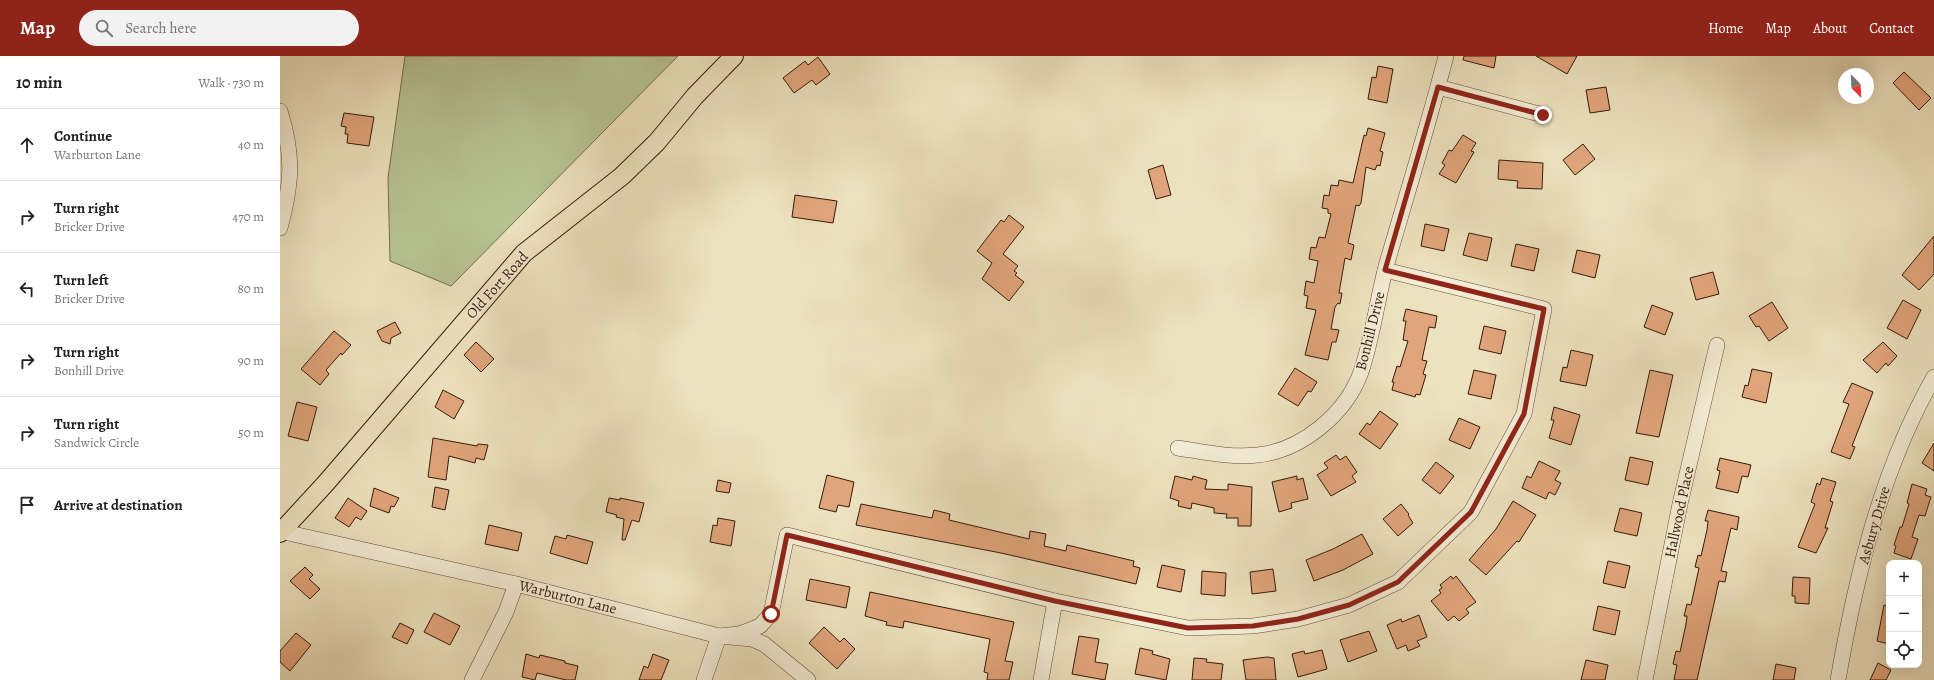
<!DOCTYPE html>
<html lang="en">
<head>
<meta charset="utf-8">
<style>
	body { margin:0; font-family:Alegreya,serif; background:#f2f2f2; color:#202124 }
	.controls { position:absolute; right:12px; bottom:12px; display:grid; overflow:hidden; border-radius:8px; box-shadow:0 4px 16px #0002 }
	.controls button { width:36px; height:36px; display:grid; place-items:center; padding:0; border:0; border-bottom:1px solid #e0e0e0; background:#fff; color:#202124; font:20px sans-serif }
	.compass { position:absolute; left:1558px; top:12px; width:36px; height:36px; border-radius:50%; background:#fff; box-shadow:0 4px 16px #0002; rotate:156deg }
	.stop { position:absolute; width:12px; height:12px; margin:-9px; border:3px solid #8f2418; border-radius:50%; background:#fff }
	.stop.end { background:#8f2418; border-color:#fff; box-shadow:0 1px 4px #0008 }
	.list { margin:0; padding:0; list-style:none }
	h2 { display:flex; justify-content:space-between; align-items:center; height:52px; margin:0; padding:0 16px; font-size:17px }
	h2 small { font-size:13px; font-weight:400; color:#757577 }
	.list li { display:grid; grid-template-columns:26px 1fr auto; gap:12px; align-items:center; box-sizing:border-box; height:72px; padding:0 16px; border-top:1px solid #e0e0e0 }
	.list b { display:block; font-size:15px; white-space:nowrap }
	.list p { margin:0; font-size:13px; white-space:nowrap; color:#757577 }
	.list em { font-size:13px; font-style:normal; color:#757577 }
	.icon { flex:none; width:22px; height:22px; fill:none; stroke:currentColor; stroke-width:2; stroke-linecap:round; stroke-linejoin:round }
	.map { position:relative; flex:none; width:1654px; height:624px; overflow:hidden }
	header { display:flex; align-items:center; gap:24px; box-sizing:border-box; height:56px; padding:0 20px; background:#8f2418; color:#fff }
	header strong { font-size:19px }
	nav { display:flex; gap:22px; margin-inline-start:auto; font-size:14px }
	.search { width:280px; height:36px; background:#f2f2f2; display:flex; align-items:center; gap:10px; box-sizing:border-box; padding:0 14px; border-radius:22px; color:#757577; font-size:15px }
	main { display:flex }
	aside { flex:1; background:#fff }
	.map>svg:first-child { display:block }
	.green { fill:#b7c393; stroke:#766e4e }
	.building { fill:#e1a57b; stroke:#351a0a }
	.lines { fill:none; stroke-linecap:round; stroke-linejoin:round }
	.minor-casing { stroke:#634c37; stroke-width:16 }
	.major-casing { stroke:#351a0a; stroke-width:20 }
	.minor { stroke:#f3ecd5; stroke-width:15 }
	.major { stroke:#ede2be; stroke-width:18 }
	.route { stroke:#8f2418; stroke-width:5 }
	.labels { text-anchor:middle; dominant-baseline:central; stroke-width:3; stroke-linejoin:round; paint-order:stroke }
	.street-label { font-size:15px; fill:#351a0a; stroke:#f3ecd5 }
</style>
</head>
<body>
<header>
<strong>Map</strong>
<div class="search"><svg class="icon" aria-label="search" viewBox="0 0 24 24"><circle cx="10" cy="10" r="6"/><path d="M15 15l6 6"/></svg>Search here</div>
<nav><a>Home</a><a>Map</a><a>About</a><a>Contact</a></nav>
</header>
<main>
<aside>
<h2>10 min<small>Walk · 730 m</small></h2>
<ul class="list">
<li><svg class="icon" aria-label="ahead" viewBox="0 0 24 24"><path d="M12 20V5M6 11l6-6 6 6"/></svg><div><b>Continue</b><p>Warburton Lane</p></div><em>40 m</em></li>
<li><svg class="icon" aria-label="right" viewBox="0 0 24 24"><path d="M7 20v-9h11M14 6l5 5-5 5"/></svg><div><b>Turn right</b><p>Bricker Drive</p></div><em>470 m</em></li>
<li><svg class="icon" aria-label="left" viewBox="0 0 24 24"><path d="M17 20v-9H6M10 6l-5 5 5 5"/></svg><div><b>Turn left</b><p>Bricker Drive</p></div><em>80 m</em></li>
<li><svg class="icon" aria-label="right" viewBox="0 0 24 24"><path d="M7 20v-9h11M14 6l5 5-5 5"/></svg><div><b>Turn right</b><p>Bonhill Drive</p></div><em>90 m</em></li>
<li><svg class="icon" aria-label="right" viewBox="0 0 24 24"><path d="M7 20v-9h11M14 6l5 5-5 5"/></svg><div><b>Turn right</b><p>Sandwick Circle</p></div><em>50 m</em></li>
<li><svg class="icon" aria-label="arrive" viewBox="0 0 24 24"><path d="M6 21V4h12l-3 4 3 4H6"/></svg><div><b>Arrive at destination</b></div></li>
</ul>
</aside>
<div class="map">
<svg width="1654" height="624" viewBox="0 0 1654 624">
	<rect width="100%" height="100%" fill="#ede2be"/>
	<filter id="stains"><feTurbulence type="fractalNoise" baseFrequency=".005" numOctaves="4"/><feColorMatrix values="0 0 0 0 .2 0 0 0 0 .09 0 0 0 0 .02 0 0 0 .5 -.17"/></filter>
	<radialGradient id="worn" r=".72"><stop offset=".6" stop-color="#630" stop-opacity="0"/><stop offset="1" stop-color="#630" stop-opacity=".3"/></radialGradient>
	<!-- green -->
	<path class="green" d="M125 0H398L171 230 110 205 108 122Z"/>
	<!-- building -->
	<g class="building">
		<path d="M1184 0H1216L1214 12 1183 4Z"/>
		<path d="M1256 0H1297L1287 18Z"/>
		<path d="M538 1 550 18 536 29 532 24 514 37 503 22 525 5 528 9Z"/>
		<path d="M1098 10 1113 13 1107 47 1088 43 1092 21 1096 22Z"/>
		<path d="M1624 16 1651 42 1639 54 1613 27Z"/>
		<path d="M1326 31 1330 54 1310 57 1306 34Z"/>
		<path d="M64 57 94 61 89 90 67 87 68 78H65L66 71 61 70Z"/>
		<path d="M1088 72 1105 77 1100 95 1103 96 1100 110 1097 109 1095 114 1086 111 1081 147 1079 150 1076 149 1068 187 1074 189 1071 204 1065 202 1059 237H1062L1060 248 1058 247 1055 251 1051 273 1059 274 1056 286H1052L1048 304 1025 299 1036 254 1026 252 1028 240 1024 239 1026 225 1034 227 1038 205 1029 203 1031 191 1036 192 1039 181 1045 182 1051 158 1048 157V153L1042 152 1044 139 1049 140 1051 129 1058 130 1059 124 1073 127 1084 79 1086 80Z"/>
		<path d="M1183 79 1196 87 1191 95 1194 96 1176 127 1159 118 1165 109 1162 107 1169 94 1172 95Z"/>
		<path d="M1303 88 1315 103 1295 119 1283 104Z"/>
		<path d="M1219 104 1263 107 1262 133 1237 132 1238 125 1218 123Z"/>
		<path d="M883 109 891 139 876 143 868 114Z"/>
		<path d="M515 139 557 145 553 167 512 161Z"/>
		<path d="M729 159 744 171 723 198 738 210 734 215 737 217 735 219 744 226 729 245 702 223 712 207 697 195 721 164 724 166Z"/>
		<path d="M1145 168 1169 173 1164 195 1141 190Z"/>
		<path d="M1189 177 1212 182 1207 205 1183 199Z"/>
		<path d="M1654 180V218L1639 234 1622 219Z"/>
		<path d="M1236 188 1259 193 1254 215 1231 210Z"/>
		<path d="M1297 194 1320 199 1315 222 1292 216Z"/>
		<path d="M1433 216 1439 238 1416 244 1410 222Z"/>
		<path d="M1623 244 1641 254 1627 283 1607 272Z"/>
		<path d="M1492 246 1508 272 1489 285 1479 270 1476 271 1469 260Z"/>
		<path d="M1372 249 1393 257 1385 279 1364 271Z"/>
		<path d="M1126 253 1157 260 1155 272 1149 271 1142 304 1147 305 1143 318 1146 319 1140 339 1136 338 1135 341 1112 334 1114 326H1112L1117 310 1120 311 1128 285 1123 284 1126 265H1123Z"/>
		<path d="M115 266 121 277 111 282 110 288 102 285 97 275Z"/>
		<path d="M1204 270 1226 275 1221 298 1199 293Z"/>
		<path d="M54 275 71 289 62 299 61 297 46 314 49 318 40 329 21 313Z"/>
		<path d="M196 286 214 303 201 316 184 299Z"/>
		<path d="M1603 286 1617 300 1608 310 1606 307 1597 317 1583 304Z"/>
		<path d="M1291 294 1313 299 1306 330 1280 325 1283 311 1287 312Z"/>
		<path d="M1015 312 1037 326 1031 336 1028 335 1018 350 998 338Z"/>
		<path d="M1472 313 1492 317 1486 347 1462 341 1465 329 1468 330Z"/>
		<path d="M1194 314 1216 319 1211 343 1188 338Z"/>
		<path d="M1370 314 1393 319 1379 381 1356 377Z"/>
		<path d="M1572 327 1593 336 1572 390 1575 391 1570 403 1551 396 1569 348 1563 346Z"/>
		<path d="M163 334 184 345 174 363 155 351Z"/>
		<path d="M17 346 37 351 28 385 8 380Z"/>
		<path d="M1274 351 1300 359 1291 389 1269 382 1274 364H1271Z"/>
		<path d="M1100 355 1118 368 1100 393 1079 378 1087 367 1090 369Z"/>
		<path d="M1179 362 1200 371 1190 393 1169 384Z"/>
		<path d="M153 382 197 390 198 388 208 389 204 404 196 402 195 407 169 400 166 424 148 421Z"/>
		<path d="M1654 387V415L1642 407Z"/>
		<path d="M1056 399 1060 404 1066 400 1077 416 1072 420 1076 426 1051 440 1037 419 1048 412 1044 407Z"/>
		<path d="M1350 401 1373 406 1368 429 1345 424Z"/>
		<path d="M1440 402 1471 409 1468 421 1462 420 1458 437 1436 432 1440 415 1437 414Z"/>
		<path d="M1259 405 1280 415 1275 424 1281 427 1275 439 1269 436 1266 443 1242 432 1247 420 1251 422Z"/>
		<path d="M1156 406 1174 420 1160 438 1142 424Z"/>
		<path d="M547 419 574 426 569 451 558 449 556 456 539 452Z"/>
		<path d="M895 420 912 424 913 420 927 424 925 433 948 434V428L972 431 971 470H958V462H946L947 458 934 457V452L912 447 911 453 898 450 899 445 890 442Z"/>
		<path d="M1017 420V424L1023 422 1028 443 1011 447 1012 452 999 456 992 426Z"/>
		<path d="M1542 422 1556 426 1550 445 1553 446 1545 472H1548L1536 497 1518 491 1535 448 1531 446 1537 427 1540 429Z"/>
		<path d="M438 424 451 427 449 437 436 435Z"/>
		<path d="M1632 428 1647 433 1645 439 1651 441 1645 460 1639 459 1632 481 1638 483 1631 503 1614 497 1616 490 1614 489 1620 471H1622L1629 448 1627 447Z"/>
		<path d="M155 431 169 434 165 454 152 451Z"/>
		<path d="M94 432 119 442 114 451 111 450 109 457 90 450Z"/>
		<path d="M68 442 87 455 81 464 76 461 69 471 55 462Z"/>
		<path d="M329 442 340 444V442L364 447 359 466 352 464 345 484H342L344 463 336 461 337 459 326 456Z"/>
		<path d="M1233 445 1256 459 1239 486 1237 485 1206 519 1189 504 1216 473Z"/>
		<path d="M581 448 652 462 654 454 670 458 669 464 749 483 750 475 766 478 764 490 786 495 787 489 854 505 853 510 860 512 856 528 721 497 576 469Z"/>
		<path d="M1121 448 1129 458 1128 459 1133 467 1118 480 1103 463Z"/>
		<path d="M1340 452 1362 457 1357 480 1334 475Z"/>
		<path d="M1428 454 1459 461 1457 474 1451 472 1441 515 1447 516 1445 526 1439 525 1417 624H1394L1397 609 1393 608 1396 595 1400 596 1406 568 1407 560H1404L1407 548 1411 549 1419 512 1415 511 1418 499 1421 500 1427 474 1428 465H1425Z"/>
		<path d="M438 462 455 465 451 490 430 486 433 469 437 470Z"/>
		<path d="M209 469 242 477 238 495 205 488Z"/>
		<path d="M1082 478 1093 498 1063 514 1034 525 1026 504 1053 493Z"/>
		<path d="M287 479 313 486 307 508 270 497 275 480 286 483Z"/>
		<path d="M1328 505 1350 510 1345 532 1323 527Z"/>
		<path d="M882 509 905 514 901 536 877 531Z"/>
		<path d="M25 511 33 519 29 523 40 533 30 543 10 525Z"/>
		<path d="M993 513 996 535 972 538 970 516Z"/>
		<path d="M922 515 946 517 945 540 921 538Z"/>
		<path d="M1171 520 1173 523 1176 520 1196 546 1186 553 1189 557 1179 565 1174 560 1168 565 1151 545 1161 537 1159 534 1162 532 1160 529Z"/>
		<path d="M1513 521 1530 522 1529 548 1515 547V540H1512Z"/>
		<path d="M530 523 570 531 566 552 526 544Z"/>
		<path d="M590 536 734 566 725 605 733 606 729 624H707L708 617 704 616 710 583 624 565 623 572 606 569 607 566 585 560Z"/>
		<path d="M1604 549 1609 550V588L1597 585Z"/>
		<path d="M1318 550 1340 555 1335 579 1313 574Z"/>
		<path d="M154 557 180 570 170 589 144 576Z"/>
		<path d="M1139 559 1147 581 1137 585 1140 590 1128 595 1126 589 1117 593 1107 569 1121 563 1122 566Z"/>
		<path d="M120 567 134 574 127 588 112 581Z"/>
		<path d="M544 571 560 586 564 582 575 593 557 613 529 587Z"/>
		<path d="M1089 575 1097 595 1068 606 1060 584Z"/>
		<path d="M16 577 31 589 10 615 0 606V595Z"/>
		<path d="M799 580 819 583 815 606 828 608 825 624 792 618Z"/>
		<path d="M860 592 873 595 872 598 890 603 886 624 855 618Z"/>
		<path d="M1042 594 1047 613 1018 621 1012 598 1024 595 1025 598Z"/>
		<path d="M246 598 259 602 260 599 285 605V607L298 610 295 624H286L257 617 255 624 242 621Z"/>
		<path d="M373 598 389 604 381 624H359L364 610 368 612Z"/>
		<path d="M987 601 994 602 996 624H966L963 604Z"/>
		<path d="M914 602 927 603 926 606 943 608 941 624H912Z"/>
		<path d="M1306 604 1328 609 1325 624H1301Z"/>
		<path d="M1598 607 1611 614 1606 624H1590Z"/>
		<path d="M1496 608 1516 612 1514 624H1493Z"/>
	</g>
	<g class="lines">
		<!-- minor casing -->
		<g class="minor-casing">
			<g id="minor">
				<path d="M1158 31 1263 59"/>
				<path d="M0 55C14 100 12 127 0 172"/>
				<path d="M898 392C924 396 951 402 977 399 1021 395 1066 358 1081 316 1093 281 1097 243 1107 207 1127 138 1148 70 1166 0"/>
				<path d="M0 475 236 528 439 580 459 578 470 574 480 570 491 558 507 479 775 545 908 572 973 570 1018 563 1069 549 1118 526 1191 456 1244 358 1264 253 1105 214"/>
				<path d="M192 624 226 556 236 528"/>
				<path d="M424 624 439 580 472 583 484 588 528 624"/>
				<path d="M761 624 775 545"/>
				<path d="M1365 624 1400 448 1437 289"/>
				<path d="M1558 624C1576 520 1601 414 1654 321"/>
			</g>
		</g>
		<!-- major casing -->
		<g class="major-casing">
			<path id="major" d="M0 477 46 427 244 197 342 120 377 86 415 40 454 0"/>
		</g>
		<!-- minor -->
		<use href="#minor" class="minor"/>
		<!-- major -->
		<use href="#major" class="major"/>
	</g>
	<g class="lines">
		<!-- route -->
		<path class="route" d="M491 558 507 479 775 545 908 572 973 570 1018 563 1069 549 1118 526 1191 456 1244 358 1264 253 1105 214 1158 31 1263 59"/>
	</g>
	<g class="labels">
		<!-- street labels -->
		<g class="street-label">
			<text transform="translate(217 229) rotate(-48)">Old Fort Road</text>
			<text transform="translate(1090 275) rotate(-76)">Bonhill Drive</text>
			<text transform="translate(1399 456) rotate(-78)">Hallwood Place</text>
			<text transform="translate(1594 469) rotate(-74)">Asbury Drive</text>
			<text transform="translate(288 541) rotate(14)">Warburton Lane</text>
		</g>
	</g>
	<rect width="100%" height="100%" filter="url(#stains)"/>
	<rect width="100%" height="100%" fill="url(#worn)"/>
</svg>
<div class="controls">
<button>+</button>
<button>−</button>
<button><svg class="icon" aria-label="locate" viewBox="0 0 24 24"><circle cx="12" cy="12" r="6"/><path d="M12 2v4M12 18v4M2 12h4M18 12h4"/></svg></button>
</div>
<svg class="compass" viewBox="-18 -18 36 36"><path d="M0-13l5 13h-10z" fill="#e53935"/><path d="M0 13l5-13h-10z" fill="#757577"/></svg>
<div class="stop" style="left:491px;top:558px"></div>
<div class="stop end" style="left:1263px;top:59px"></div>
</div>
</main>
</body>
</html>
